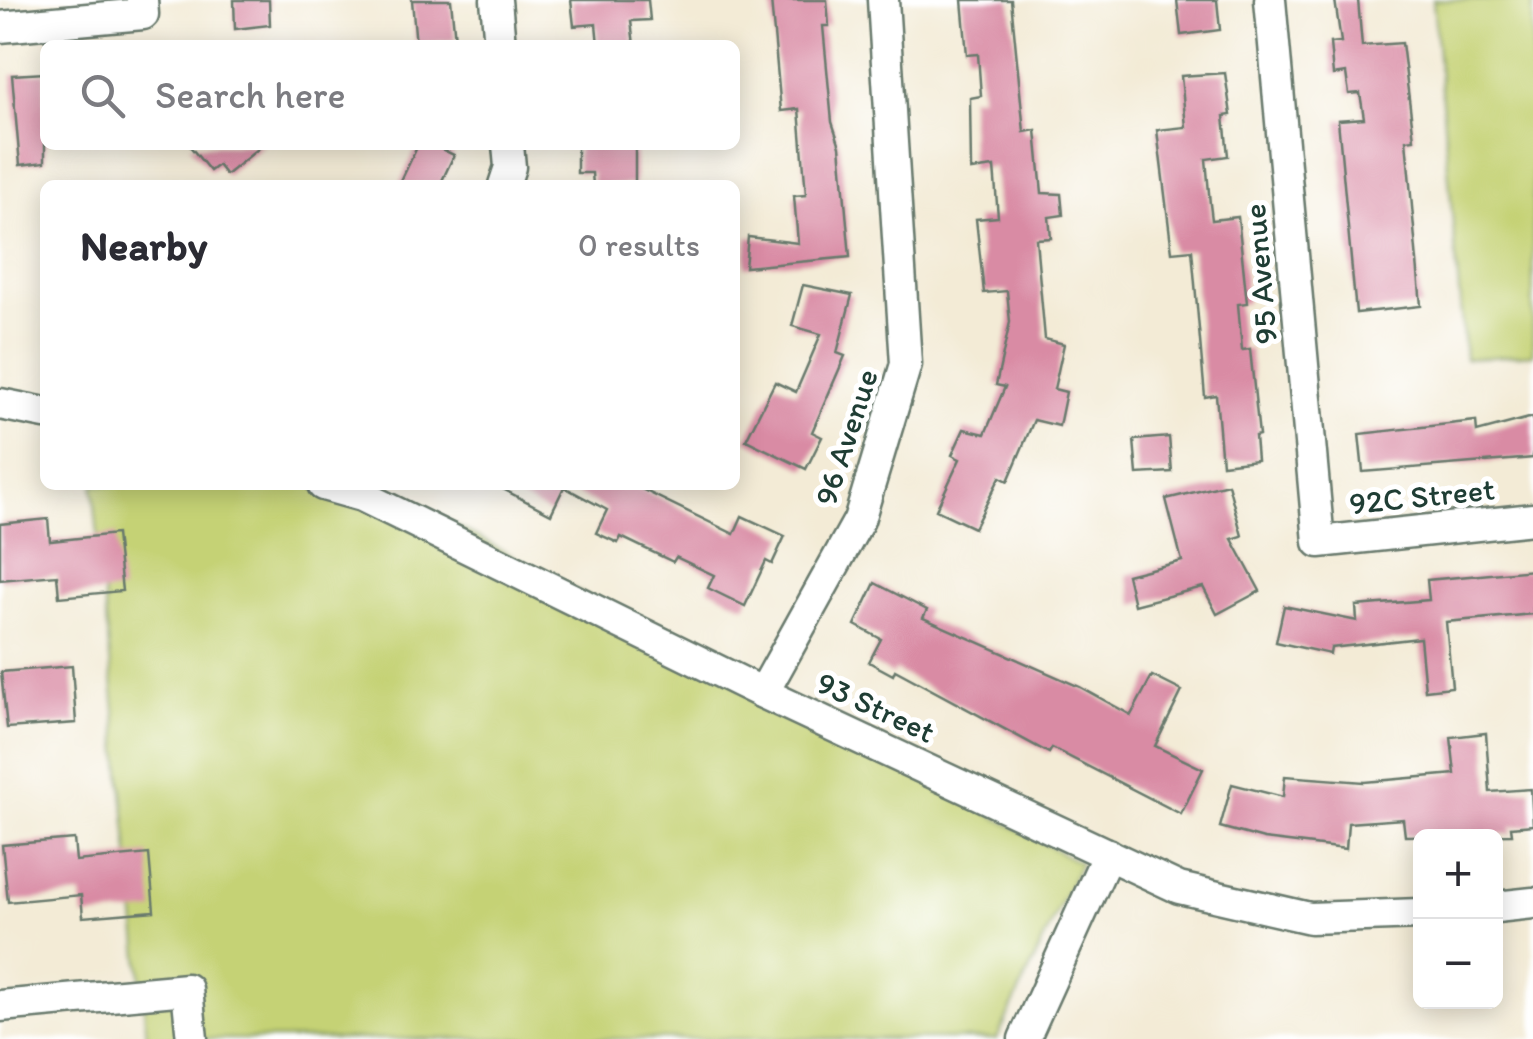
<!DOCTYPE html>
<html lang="en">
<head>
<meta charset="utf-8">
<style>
	body { margin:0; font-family:Itim,sans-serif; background:#f2f2f3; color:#2b2b33 }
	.controls { position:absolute; right:30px; bottom:30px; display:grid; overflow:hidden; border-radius:15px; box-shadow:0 5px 25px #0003 }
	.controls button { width:90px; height:90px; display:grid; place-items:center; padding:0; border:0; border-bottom:2px solid #e1e1e2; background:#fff; color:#2b2b33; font:50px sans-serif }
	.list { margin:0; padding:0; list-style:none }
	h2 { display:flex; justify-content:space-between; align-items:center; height:130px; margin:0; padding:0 40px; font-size:42px }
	h2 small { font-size:32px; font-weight:400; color:#7c7c81 }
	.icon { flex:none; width:55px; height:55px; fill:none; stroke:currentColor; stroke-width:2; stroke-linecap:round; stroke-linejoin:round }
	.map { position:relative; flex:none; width:1533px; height:1039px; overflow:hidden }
	.search { position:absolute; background:#fff; box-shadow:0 5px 25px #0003; left:40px; top:40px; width:700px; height:110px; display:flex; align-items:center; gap:25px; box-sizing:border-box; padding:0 35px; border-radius:15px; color:#7c7c81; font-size:38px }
	.panel { position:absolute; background:#fff; box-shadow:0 5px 25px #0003; left:40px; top:180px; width:700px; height:310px; border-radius:15px }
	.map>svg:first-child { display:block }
	.green { fill:#c5d274; stroke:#728854; stroke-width:2.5 }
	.building { fill:#d98ba4 }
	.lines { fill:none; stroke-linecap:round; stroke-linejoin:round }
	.minor-casing { stroke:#697a6d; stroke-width:35 }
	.minor { stroke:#fff; stroke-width:30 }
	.labels { text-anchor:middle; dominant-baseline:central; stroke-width:10; stroke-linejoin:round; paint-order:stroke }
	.street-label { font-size:32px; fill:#1f3d34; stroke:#fff }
</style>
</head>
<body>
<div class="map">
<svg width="1533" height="1039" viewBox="0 0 1533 1039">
	<rect width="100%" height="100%" fill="#fff"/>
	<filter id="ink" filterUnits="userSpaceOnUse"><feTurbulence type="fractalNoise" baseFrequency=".01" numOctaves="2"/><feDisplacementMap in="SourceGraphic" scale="20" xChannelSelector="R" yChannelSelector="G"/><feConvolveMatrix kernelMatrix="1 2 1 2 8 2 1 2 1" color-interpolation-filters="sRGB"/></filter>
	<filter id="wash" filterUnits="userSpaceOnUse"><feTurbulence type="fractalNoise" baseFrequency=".0048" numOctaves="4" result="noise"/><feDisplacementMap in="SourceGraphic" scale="40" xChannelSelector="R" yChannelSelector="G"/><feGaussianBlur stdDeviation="2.25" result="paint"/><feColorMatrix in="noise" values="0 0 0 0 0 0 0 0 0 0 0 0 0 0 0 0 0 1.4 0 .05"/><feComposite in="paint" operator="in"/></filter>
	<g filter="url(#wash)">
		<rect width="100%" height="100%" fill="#f3ebd6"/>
		<!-- green -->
		<g class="green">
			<path d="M1433 0H1533V354L1465 359Z"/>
			<path d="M93 485H381L1080 863 997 1039H147Z"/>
		</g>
		<g id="blocks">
			<!-- building -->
			<g class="building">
				<path d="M234 0H269L270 25 235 29Z"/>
				<path d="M412 0H451L455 40 416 45Z"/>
				<path d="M571 0H648L650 20 631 21 634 45H598L596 24 574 26Z"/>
				<path d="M771 0H827L829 26H823L832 122 840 146 850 257 745 267 748 237 798 243 794 196 806 195 799 109 781 111Z"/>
				<path d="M962 0H1011L1024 132 1036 130 1042 193 1061 194 1063 215 1049 217 1051 238 1036 239 1045 339 1064 344 1054 389 1066 392 1059 426 1034 420 1008 481 1000 477 974 528 936 510 960 459 952 455 964 429 985 434 1005 387 996 385 1010 322 1007 291 984 293 976 219 998 217 994 167 971 170 970 98 981 96 978 54 967 55Z"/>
				<path d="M1177 0H1217L1220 30 1181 35Z"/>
				<path d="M1335 0H1358L1362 46 1402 43 1414 139 1406 140 1421 306 1356 313 1338 120 1364 118 1360 93 1349 94 1346 73 1333 75 1330 43 1341 42Z"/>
				<path d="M45 73V162L20 165 12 75Z"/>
				<path d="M1225 73 1231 115 1224 116 1228 156 1206 159 1210 204 1212 220 1238 217 1247 303 1238 304 1242 350 1250 349 1259 435 1255 436 1257 460 1222 464 1216 395 1205 397 1192 250 1172 252 1157 130 1186 127 1181 76Z"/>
				<path d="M189 145H263L226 175 218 165 210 171Z"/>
				<path d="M418 145H433L454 155 440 185H399Z"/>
				<path d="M577 145H635V185H593L592 173H577Z"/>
				<path d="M803 285 852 295 837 353 845 356 812 432 822 437 806 469 746 440 775 382 796 392 821 334 792 326Z"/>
				<path d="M1533 417V458L1363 472 1359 434 1476 421 1477 432Z"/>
				<path d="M1169 437 1172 472 1137 474 1134 440Z"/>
				<path d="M1228 484 1242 536 1232 539 1260 591 1217 614 1203 587 1134 605 1127 575 1182 561 1166 499Z"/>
				<path d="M495 485H633L734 534 742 516 785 536 772 564 766 561 745 606 708 588 714 575 676 557 673 562 621 537 618 543 596 533 607 510 564 487 551 514Z"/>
				<path d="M48 519 50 541 116 534 122 591 59 597 57 575 0 580V524Z"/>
				<path d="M1533 570V614L1446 622 1452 687 1425 690 1420 638 1331 648 1330 654 1276 642 1284 606 1357 621 1356 606 1429 600 1427 580Z"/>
				<path d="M875 583 927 610 923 618 1080 687 1131 715 1152 676 1182 691 1155 746 1203 769 1181 814 1052 748 1049 753 895 670 893 675 869 662 881 639 855 625Z"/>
				<path d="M72 666 76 723 7 728 1 672Z"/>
				<path d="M1486 733 1490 792 1531 789 1533 825 1511 827 1512 834 1405 836 1403 819 1348 823 1346 849 1264 839 1220 827 1232 784 1283 797 1285 776 1364 782 1455 774 1451 737Z"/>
				<path d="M74 839 76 861 149 854 154 911 83 917 81 895 8 902 2 845Z"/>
			</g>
		</g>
	</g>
	<g filter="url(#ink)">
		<use href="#blocks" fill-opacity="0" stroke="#697a6d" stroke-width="2.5"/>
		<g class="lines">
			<!-- minor casing -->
			<g class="minor-casing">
				<g id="minor">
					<path d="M496 0 500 45"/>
					<path d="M1270 0 1319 542 1533 519"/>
					<path d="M0 27 143 14 142 0"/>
					<path d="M504 185 510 167 508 145"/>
					<path d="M0 404 45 413"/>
					<path d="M323 485 362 496 763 693 1179 888 1310 918 1420 914"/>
					<path d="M763 693 859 520 906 364 883 0"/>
					<path d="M1496 907 1533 903"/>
					<path d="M0 1006 187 989 192 1039"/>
					<path d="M1024 1039 1108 854"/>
				</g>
			</g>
			<!-- minor -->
			<use href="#minor" class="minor"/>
		</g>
	</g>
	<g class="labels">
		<!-- street labels -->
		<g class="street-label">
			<text transform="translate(1260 274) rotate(-95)">95 Avenue</text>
			<text transform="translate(846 437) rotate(-72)">96 Avenue</text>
			<text transform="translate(1422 496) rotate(-6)">92C Street</text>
			<text transform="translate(876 707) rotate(25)">93 Street</text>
		</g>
	</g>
</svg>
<div class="controls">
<button>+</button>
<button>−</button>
</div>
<div class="search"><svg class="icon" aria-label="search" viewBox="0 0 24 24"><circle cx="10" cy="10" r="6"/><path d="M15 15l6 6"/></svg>Search here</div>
<section class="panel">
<h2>Nearby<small>0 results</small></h2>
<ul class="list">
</ul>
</section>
</div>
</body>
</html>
